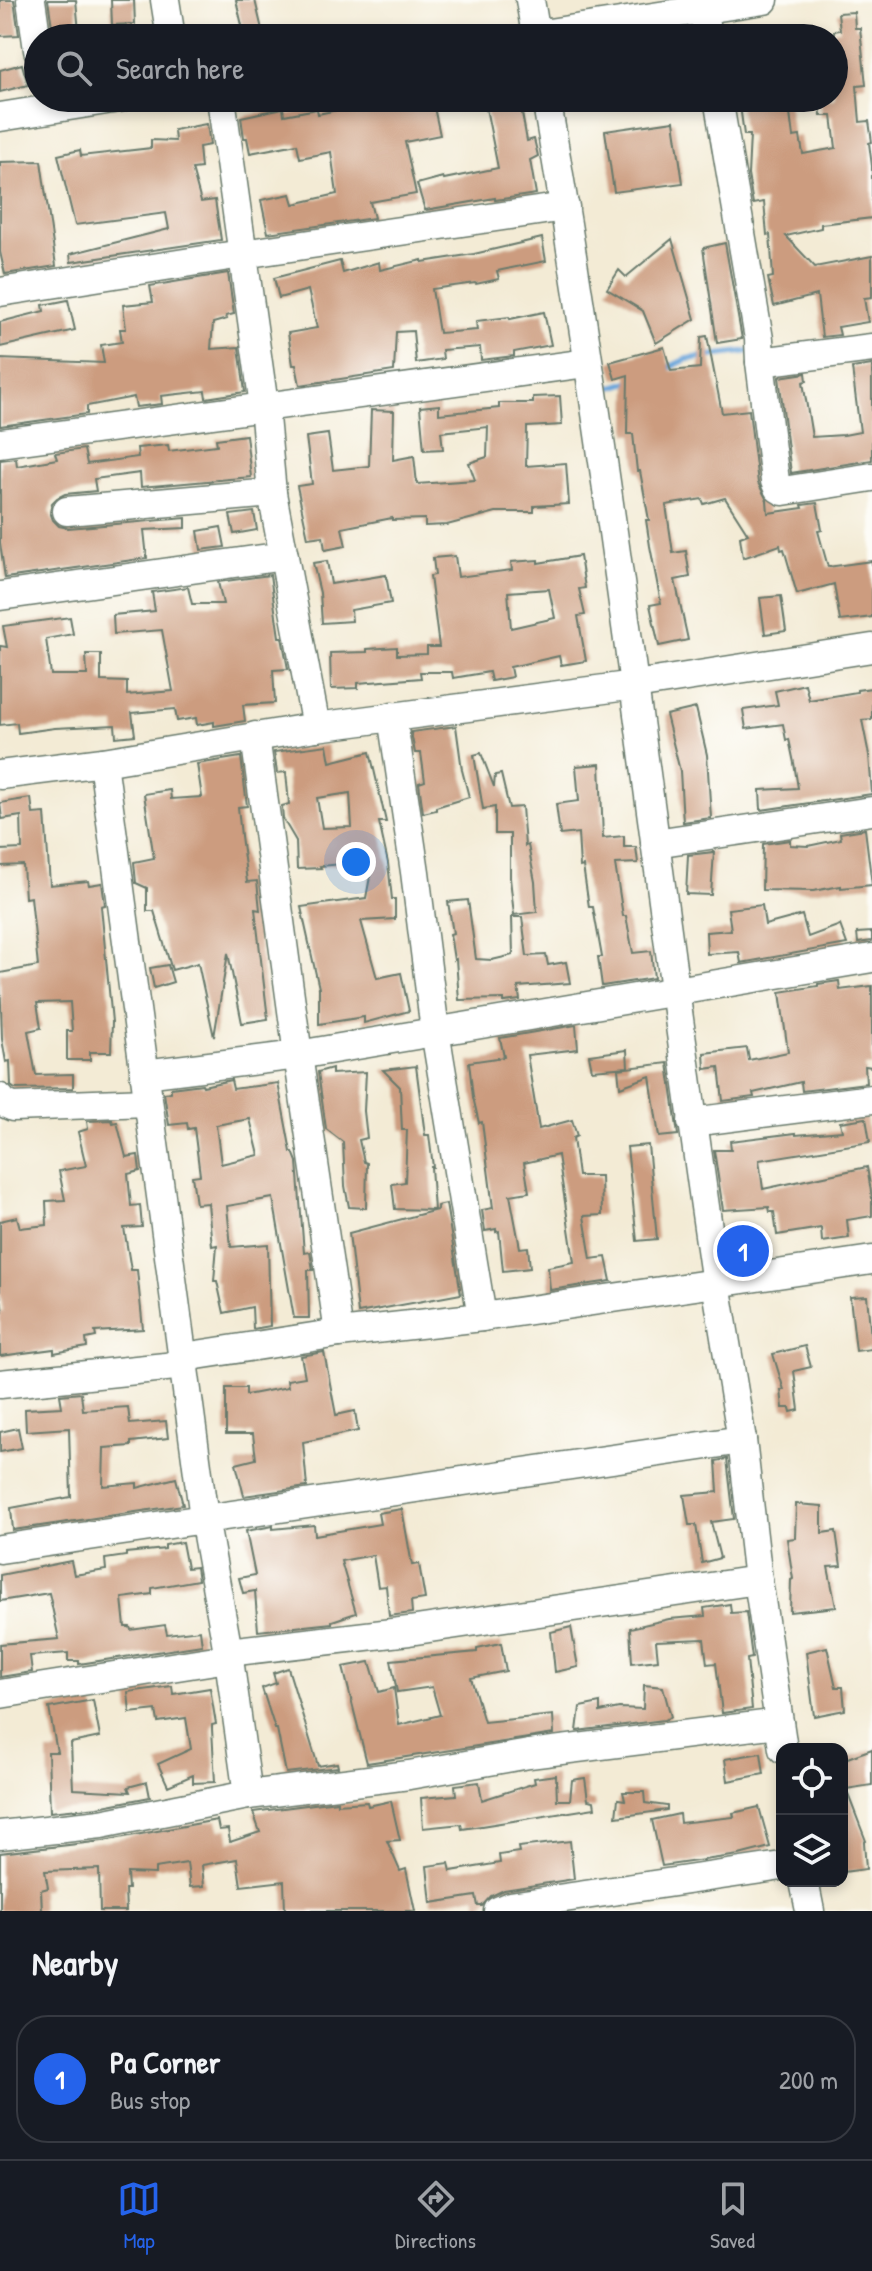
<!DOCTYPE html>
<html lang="en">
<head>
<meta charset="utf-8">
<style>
	body { margin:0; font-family:"Patrick Hand",sans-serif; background:#20242c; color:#f1f3f6 }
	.controls { position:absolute; right:24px; bottom:24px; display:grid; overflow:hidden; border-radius:16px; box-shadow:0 4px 12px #0003 }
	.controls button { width:72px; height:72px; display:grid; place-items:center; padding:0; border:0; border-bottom:2px solid #363941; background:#171b24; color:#f1f3f6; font:40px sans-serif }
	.you { position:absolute; left:356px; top:862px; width:28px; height:28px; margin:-20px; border:6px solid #fff; border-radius:50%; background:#1a73e8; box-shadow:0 0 0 12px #1a73e833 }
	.badge { display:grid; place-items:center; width:52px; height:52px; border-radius:50%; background:#2563eb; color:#fff; font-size:26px; font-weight:700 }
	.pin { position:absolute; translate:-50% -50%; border:4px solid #fff; box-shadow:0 2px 8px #0006 }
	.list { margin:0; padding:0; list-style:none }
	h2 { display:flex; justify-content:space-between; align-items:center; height:104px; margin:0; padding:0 32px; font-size:34px }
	h2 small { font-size:26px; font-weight:400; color:#9ea1a6 }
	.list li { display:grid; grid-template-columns:52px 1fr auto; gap:24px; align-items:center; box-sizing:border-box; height:128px; margin:0 16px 16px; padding:0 16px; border:2px solid #363941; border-radius:32px }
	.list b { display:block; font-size:30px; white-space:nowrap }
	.list p { margin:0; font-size:26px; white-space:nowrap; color:#9ea1a6 }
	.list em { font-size:26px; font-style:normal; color:#9ea1a6 }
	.icon { flex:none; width:44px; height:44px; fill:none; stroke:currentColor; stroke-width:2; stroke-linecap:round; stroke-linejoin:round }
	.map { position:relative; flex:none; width:872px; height:1911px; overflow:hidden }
	.search { position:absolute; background:#171b24; box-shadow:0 4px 12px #0003; left:24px; right:24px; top:24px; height:88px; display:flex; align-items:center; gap:20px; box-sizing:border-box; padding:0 28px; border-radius:44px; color:#9ea1a6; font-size:30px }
	.sheet { height:248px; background:#171b24 }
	nav { display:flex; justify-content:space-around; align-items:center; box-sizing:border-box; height:112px; border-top:2px solid #363941; background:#171b24; font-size:22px; color:#9ea1a6 }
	nav a { display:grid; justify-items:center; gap:4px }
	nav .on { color:#2563eb }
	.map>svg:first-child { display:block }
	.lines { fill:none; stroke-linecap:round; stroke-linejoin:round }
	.stream { stroke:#6ba6db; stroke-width:6 }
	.building { fill:#cc9c7f; fill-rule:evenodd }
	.minor-casing { stroke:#697a6c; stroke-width:31 }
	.minor { stroke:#fff; stroke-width:28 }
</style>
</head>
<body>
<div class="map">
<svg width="872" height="1911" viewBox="0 0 872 1911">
	<rect width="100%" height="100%" fill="#fdfcf7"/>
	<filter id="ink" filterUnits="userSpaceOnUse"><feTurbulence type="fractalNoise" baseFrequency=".0125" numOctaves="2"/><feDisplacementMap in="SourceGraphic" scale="16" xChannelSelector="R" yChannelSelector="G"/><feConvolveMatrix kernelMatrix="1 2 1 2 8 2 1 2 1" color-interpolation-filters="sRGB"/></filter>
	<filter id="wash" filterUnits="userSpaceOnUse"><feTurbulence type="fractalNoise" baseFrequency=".006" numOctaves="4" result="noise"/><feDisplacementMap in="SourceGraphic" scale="32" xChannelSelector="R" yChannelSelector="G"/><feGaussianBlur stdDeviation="1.8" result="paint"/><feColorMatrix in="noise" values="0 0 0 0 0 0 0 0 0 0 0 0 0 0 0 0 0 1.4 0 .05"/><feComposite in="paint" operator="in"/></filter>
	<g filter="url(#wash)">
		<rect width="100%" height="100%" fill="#f3ebd5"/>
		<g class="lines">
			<!-- stream -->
			<g class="stream">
				<path d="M664 370 687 359 750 351"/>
				<path d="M612 387 635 380"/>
			</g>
		</g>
		<g id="blocks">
			<!-- building -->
			<g class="building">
				<path d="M0 0H14L19 35 0 36Z"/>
				<path d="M48 0H76L79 32 53 33Z"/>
				<path d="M111 0H134L135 24 112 25Z"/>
				<path d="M236 0H255L264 38H245Z"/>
				<path d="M854 12 855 28H860L866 85 857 86 860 122 869 121 872 142 869 143 872 166V218L821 224V228L786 236 815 267 872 256V297L864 298 868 322 838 327 840 335 822 337 817 295 774 306 768 278 773 277 770 234 767 235 764 202 753 204 748 175 750 135H744L739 98H788L793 137 800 136 803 154 836 148 832 116H821L820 98H834V31L840 30 838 13Z"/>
				<path d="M22 64 28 85 0 92V70Z"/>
				<path d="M393 98V103L419 98H432L440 135 405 142 416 194 370 202 374 218 268 233 261 200 291 194 294 204 337 194 331 152 300 158 297 144 250 153 247 138H244L241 117 283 108 284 115 317 109 318 114Z"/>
				<path d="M484 98H502L504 106 520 102 527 141 534 139 538 156 530 160 536 194 495 200V198L425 210 417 184 443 177 444 179 498 168Z"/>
				<path d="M674 121 683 183 614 192 605 131Z"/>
				<path d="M206 124H207L210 145 199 147 201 168 192 169 201 202 215 200 221 240 71 262 70 254 169 229 166 213 75 225 58 155 80 150 81 156 151 148V140L175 141 174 130Z"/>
				<path d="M41 161 56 266 5 274 0 252V162Z"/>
				<path d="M542 238 546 261 497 271 499 279 476 284 475 283 432 289 439 333 477 330 476 321 509 317 510 319 544 312 551 345 514 352V356L481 360 480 347 442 350 443 359 416 363 413 331 396 332 394 371 300 385 296 365H293L288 333 317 328 308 290 279 298 274 278 340 261 343 273 379 262 380 270 422 260V262L474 254Z"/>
				<path d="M672 239 695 319 656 343 643 311 607 289 619 270 626 277Z"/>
				<path d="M725 243 742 339 717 343 703 248Z"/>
				<path d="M228 273 234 314 226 316 227 319 213 323 211 349 239 347 245 392 206 398 205 391 161 396 162 404 136 407 134 397 87 406V414L0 426V359L104 363 101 345 122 342 120 329H126L123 305 153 302 150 286Z"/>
				<path d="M68 300 75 330 0 347V322L44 311 43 305Z"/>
				<path d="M707 336 722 413 749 410 758 483 767 500 768 513 803 508 802 505 817 503 822 530 818 531 828 567 872 561V617L840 621 834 584 797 594 784 549 781 550 780 545 743 558 740 537 748 534 725 498 704 504 702 499 666 505 673 553 686 551 690 577 675 580 688 640 659 646 650 605 661 603 650 546 646 520H649L640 471H637L633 434H627L628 375 615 379 610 362 664 347 671 371 700 368 701 337Z"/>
				<path d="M872 365V460L791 473 779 377 806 373 807 381 803 382 812 437 844 435 860 432 852 368Z"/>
				<path d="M560 396 562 425 527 427 526 466 566 463 569 504 534 506V512H496L447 525 425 526V519L392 520V518L342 528 346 546 325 550 323 536 308 538 297 486 312 484 306 437 328 434 333 470 369 466 371 410 394 411 393 460 414 456 417 484 475 480 469 463 487 457 488 427 441 432 443 449 424 450 420 407 439 405V414L499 408V403H533V397Z"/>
				<path d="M246 435 251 477 141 487 140 473 94 479 96 491 65 494 57 498 52 503 50 512 53 520 59 526 68 528 186 518V528L144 530 147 558 5 578 0 543V460L16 458 17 466 57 459 55 453 84 449 87 464 138 457 137 448 168 445 169 451 217 445 216 439Z"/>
				<path d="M254 512 257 530 234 534 230 515Z"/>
				<path d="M221 527 225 547 201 550 198 531Z"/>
				<path d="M455 556 458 577 512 570 511 562 538 560V563L580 556 585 588 579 589 585 615 578 616 586 661 561 665 559 656 510 667 512 677 491 681 489 672 453 678 452 672H420L421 678 358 683V688L331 689 330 653 367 652V649L397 647V655L427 654V647H439L430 576 435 575 433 558ZM549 589 555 618 511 628 508 592Z"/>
				<path d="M327 561 331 584 386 575 391 603 351 610 352 621 322 623 320 593 313 563Z"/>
				<path d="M270 575 279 637H282L288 669 273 670 275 703 243 705 245 721 214 726V722L197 725 196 718 177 721 175 709 132 713 135 735 116 737 115 725 55 728 18 733 17 723 0 725V646L7 647 3 626 70 617 73 634 46 639 51 675H87L86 654H101V681L127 682V695L173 691 162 630 114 634 113 615 155 611 152 592 188 587 192 604H223L218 582Z"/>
				<path d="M781 596 786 631 765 634 760 598Z"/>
				<path d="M805 684 809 700 857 692V690L872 688V719L862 720 869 755 872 794 761 810 760 790 798 788 794 763 789 739 786 740 783 724 746 729 743 710 778 705 775 691Z"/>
				<path d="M696 708 707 755 711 818 683 822 680 771 666 715Z"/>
				<path d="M456 726 462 770 469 797 436 807V810L423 813 419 783 425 781 421 753H415L411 732Z"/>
				<path d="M327 745 330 762 370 752 386 822H379L388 863 392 899H395V919L361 921 377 978 401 973 409 1011 364 1023V1017L319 1024V988L301 907 366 898 373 861 320 866 321 868 297 869 296 841 283 819 282 806 289 804 286 772 277 773 274 752ZM350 793 352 827 322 828 317 798Z"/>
				<path d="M481 753 494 787 495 775 501 774 509 808 522 807 525 846 528 845 535 882 537 912 514 915 510 878V834H495V807L483 809 474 755Z"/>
				<path d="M241 757 247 806 238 807 241 836 247 882 257 881 260 910 255 909 268 1019 242 1023 228 953 214 1037 198 963 172 970 154 911H147V888L136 883 134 862 154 858 144 794 170 790 171 799 202 797 197 764Z"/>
				<path d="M600 764 603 838 624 836V847H636L638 863 615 864 623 916H626L633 953 651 951 654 978 602 986 598 957H602L593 907H589L583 866 580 867 578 833 560 835 556 804 579 801 576 766Z"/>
				<path d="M31 798 33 814 45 813 50 885 88 881 89 885 102 883 105 905 101 906 112 1022 111 1052H90V1060H67V1031H72L70 1002 37 1003 41 1028 28 1031 36 1075 73 1074V1088L15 1089 11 1086 10 1061 6 1062 2 1039 0 973 38 966 31 897 25 898 23 865 0 866V850L22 849 21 816 2 819 0 803Z"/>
				<path d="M865 829 872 885 841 888V886L813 891 762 890 763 844 790 840V845L808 846 841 839 840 833Z"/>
				<path d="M714 852 711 895 686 894 688 855Z"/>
				<path d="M468 900 476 959 492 960 513 955 512 917H522L527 956 546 955 548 965 566 962 570 983 518 987 520 1000 504 1002V999L459 1000 456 959 454 960 450 934 453 933 448 902Z"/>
				<path d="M762 905 765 925 802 915 808 937 840 925 847 944 741 963 739 952 707 954 706 932 731 930 728 909Z"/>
				<path d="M872 932V941L858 943 857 933Z"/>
				<path d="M168 965 173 982 154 988 150 968Z"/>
				<path d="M839 981 840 990 872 986V1067L865 1066 866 1083 802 1091 801 1082 753 1093 754 1097 723 1101 719 1067 705 1069 704 1053 747 1048 749 1060 788 1052 780 992 818 986V984Z"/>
				<path d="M576 1025 578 1049 527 1055 539 1129 572 1120 577 1136 573 1138 578 1176H601L602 1215 584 1216 591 1259 606 1257 611 1281 550 1290 548 1267 574 1262 558 1155 524 1163 529 1192 510 1195 520 1248 528 1247 530 1268 503 1271 499 1231 496 1232V1229L485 1231 482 1210 493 1208 482 1122 479 1123 473 1097 469 1062 504 1057 500 1038Z"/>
				<path d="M627 1050 628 1067 592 1070 589 1055Z"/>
				<path d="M668 1063 678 1135 659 1137 650 1076 620 1087 618 1069Z"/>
				<path d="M416 1066 425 1135H429L433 1167H431L434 1210 395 1209 392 1184 405 1182 407 1130H402L400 1087 383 1070Z"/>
				<path d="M332 1068V1074L366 1072 364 1111 367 1138 359 1140 364 1162 367 1163 366 1208 349 1207 345 1186 343 1142 326 1129 318 1072Z"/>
				<path d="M231 1080 233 1089 278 1083 291 1152H293L297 1162 304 1253 310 1252 313 1270H308L309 1318H294L273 1198 227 1206 231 1247 268 1244 270 1326 253 1329 252 1307 224 1313 217 1281H214L217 1245 212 1246 208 1203 196 1204 192 1176 200 1175 194 1128 188 1129 187 1123 169 1125 164 1093 171 1092V1088L202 1084 203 1086ZM250 1119 259 1155 221 1164 216 1125Z"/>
				<path d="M866 1118 870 1142 759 1160 763 1189 867 1167 872 1198V1216L847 1220 849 1238 822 1242 821 1228 777 1235 774 1212H770L769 1207 723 1210 714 1150H731L730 1141 796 1133V1135L842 1131 840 1122Z"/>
				<path d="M112 1120 113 1123 117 1122 126 1157 138 1155 140 1171 128 1174 131 1206 140 1205 142 1227 124 1228 131 1270H137L143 1329 95 1332 96 1337 86 1339 87 1347 54 1353V1349L0 1356V1312H3L0 1293V1221L17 1217 20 1228 47 1225 46 1201 65 1200 59 1171 86 1166 78 1132 88 1129 87 1121Z"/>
				<path d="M648 1145 657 1239 637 1241 627 1147Z"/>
				<path d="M446 1204 461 1294 358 1313 349 1233 437 1210V1206Z"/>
				<path d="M867 1296 872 1349 856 1351 850 1297Z"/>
				<path d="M805 1346 811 1367 794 1371 799 1410 791 1412 790 1408H783L781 1390H784L773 1354Z"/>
				<path d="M324 1352 336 1415 355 1411 358 1431 303 1442 307 1487 244 1496 236 1464 256 1459 253 1434H226V1388H246V1395L288 1387 287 1380 305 1377 301 1356Z"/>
				<path d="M81 1393 83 1410 128 1407 130 1424 166 1421 168 1438 131 1442V1446L104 1448 103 1486 137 1483V1488L176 1478 183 1505 13 1530 11 1508 71 1497 69 1428 26 1431 25 1409 62 1407 60 1395Z"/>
				<path d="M18 1428 22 1448 0 1452V1432Z"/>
				<path d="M727 1459 734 1519 711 1522 720 1558 702 1563 696 1525H689L684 1495 718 1492 716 1461Z"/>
				<path d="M796 1504 822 1506V1533L836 1531 841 1566 828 1567 836 1607 790 1612 791 1580 793 1579 787 1539 795 1538Z"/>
				<path d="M402 1509 412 1565 419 1564 425 1599 411 1601 412 1613 389 1616 386 1586 378 1587 373 1555 341 1561 356 1613 332 1621V1623L258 1631 255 1591 243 1593 239 1578 255 1575 246 1531 273 1526V1529L314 1525 315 1535 380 1524 378 1513Z"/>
				<path d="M182 1542 187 1568 196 1567 198 1580 152 1588V1594L122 1598 125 1627H130L131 1630 165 1625 167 1634 200 1630 202 1645 79 1664V1661H68V1653L30 1656 32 1672 0 1677V1644L59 1639 49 1593 0 1601V1575L71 1561 74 1575 106 1570 105 1559 126 1556V1553L165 1549V1545Z"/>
				<path d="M730 1604 731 1613 746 1612 752 1658 747 1659 752 1709 722 1713 716 1663 707 1664 704 1639 656 1641 658 1660 632 1663 630 1628 669 1619 705 1616 704 1608Z"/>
				<path d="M571 1627 578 1667 555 1672 551 1632Z"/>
				<path d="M501 1643 506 1671 471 1678 484 1722 553 1715 554 1734 367 1763 343 1667 370 1662 379 1692 394 1688 399 1725 440 1715 432 1687 397 1692 391 1660 477 1652V1648Z"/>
				<path d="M827 1647 836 1687H843L845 1710 814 1716 806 1652Z"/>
				<path d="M288 1668 318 1766 337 1763 338 1767 286 1773 277 1729H275L262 1688 276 1683 273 1673Z"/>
				<path d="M644 1685 663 1687 671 1717 664 1720 577 1731 580 1707 600 1703V1712L619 1708 643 1709Z"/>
				<path d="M172 1686 173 1694 210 1688 216 1724 212 1725V1729L215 1782 193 1783V1775L168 1786 158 1764 191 1749 186 1718 158 1722 156 1710 130 1713 128 1692Z"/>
				<path d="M93 1700 100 1737 71 1743 73 1789 130 1792 128 1787 147 1782 150 1797 98 1807 50 1812 48 1752H57L49 1708Z"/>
				<path d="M872 1749V1785L846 1789 866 1841 864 1842 866 1869 843 1872 842 1760Z"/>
				<path d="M761 1753 764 1774 728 1781 725 1759Z"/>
				<path d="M556 1775 557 1800H570L572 1780 585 1778 588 1800 594 1801 595 1808 462 1829 461 1824 423 1828 421 1798 456 1795 455 1785 479 1782 482 1800 535 1783 534 1778Z"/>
				<path d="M623 1792H644L645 1803 667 1806V1810L616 1817 618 1799 625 1800Z"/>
				<path d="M337 1801V1804L367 1802 368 1806 391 1801 400 1840 387 1841 400 1871 406 1869 415 1911H285L284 1881 241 1886 237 1859 202 1865 204 1886 190 1887 187 1863 155 1868V1874L127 1873 128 1889H125L126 1911H100L99 1869 45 1871 48 1888 41 1890 42 1911H0V1853L103 1841 217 1820 219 1830 228 1829 230 1842 260 1832 253 1812Z"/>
				<path d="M759 1807 770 1847 739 1855 662 1866 652 1820 679 1814 680 1823 734 1817 733 1813Z"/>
				<path d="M570 1841 574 1879 504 1890 491 1896 482 1906H478L476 1896 431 1903 427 1866 449 1863 451 1871 500 1863 499 1855 519 1852 518 1847Z"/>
			</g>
		</g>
	</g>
	<g filter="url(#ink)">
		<use href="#blocks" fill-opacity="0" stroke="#697a6c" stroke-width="2"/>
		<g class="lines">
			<!-- minor casing -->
			<g class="minor-casing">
				<g id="minor">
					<path d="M31 0 38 50"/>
					<path d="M165 0 171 38"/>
					<path d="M530 0 536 35 764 0"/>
					<path d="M704 10 708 38"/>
					<path d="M221 98 264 406 272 493 316 727"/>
					<path d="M546 98C614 491 658 888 716 1283L872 1260"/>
					<path d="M718 98 759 339 760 362 872 348"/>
					<path d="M0 117 119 98"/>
					<path d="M0 292 242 254 565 207"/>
					<path d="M760 362 775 481 778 488 783 491 872 477"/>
					<path d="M0 443 587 363"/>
					<path d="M67 511 272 493"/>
					<path d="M0 596 284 556"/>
					<path d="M392 716 415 872 435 1031 482 1317"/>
					<path d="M255 736 298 1055 339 1333"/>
					<path d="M103 762 204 1518 228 1652 248 1795"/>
					<path d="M0 775 103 762 316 727 635 685 872 648"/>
					<path d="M655 843 872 811"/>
					<path d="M144 1074 298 1055 872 958"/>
					<path d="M0 1098 4 1103 13 1107 148 1102"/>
					<path d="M692 1122 872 1099"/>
					<path d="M184 1357 339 1333 482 1317 716 1283 742 1440 758 1580 783 1749"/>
					<path d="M0 1384 185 1365"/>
					<path d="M0 1549 742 1440"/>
					<path d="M228 1652 409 1631 758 1580"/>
					<path d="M0 1694 228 1658"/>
					<path d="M0 1835 101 1824 248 1795 409 1775 529 1754 779 1723"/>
					<path d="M804 1881 810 1911"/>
					<path d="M498 1911 510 1906 782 1866"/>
				</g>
			</g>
			<!-- minor -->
			<use href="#minor" class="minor"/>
		</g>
	</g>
</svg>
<div class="controls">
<button><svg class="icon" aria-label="locate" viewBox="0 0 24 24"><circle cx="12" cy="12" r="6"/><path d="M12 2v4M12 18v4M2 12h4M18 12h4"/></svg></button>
<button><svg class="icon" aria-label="layers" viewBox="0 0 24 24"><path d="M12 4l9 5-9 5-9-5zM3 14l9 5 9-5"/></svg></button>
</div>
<div class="you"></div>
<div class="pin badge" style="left:743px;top:1251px">1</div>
<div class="search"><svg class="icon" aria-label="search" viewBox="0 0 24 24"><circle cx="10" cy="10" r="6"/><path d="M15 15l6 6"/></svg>Search here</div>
</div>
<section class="sheet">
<h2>Nearby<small></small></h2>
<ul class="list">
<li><span class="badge">1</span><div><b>Pa Corner</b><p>Bus stop</p></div><em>200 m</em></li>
</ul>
</section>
<nav>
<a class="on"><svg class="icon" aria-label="map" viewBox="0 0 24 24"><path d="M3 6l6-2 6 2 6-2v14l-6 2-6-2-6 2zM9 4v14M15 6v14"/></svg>Map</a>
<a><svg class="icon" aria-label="directions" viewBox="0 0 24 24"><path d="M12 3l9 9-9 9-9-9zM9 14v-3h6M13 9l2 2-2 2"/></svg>Directions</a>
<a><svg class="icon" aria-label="saved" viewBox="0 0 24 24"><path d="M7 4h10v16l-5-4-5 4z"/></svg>Saved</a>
</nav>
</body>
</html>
